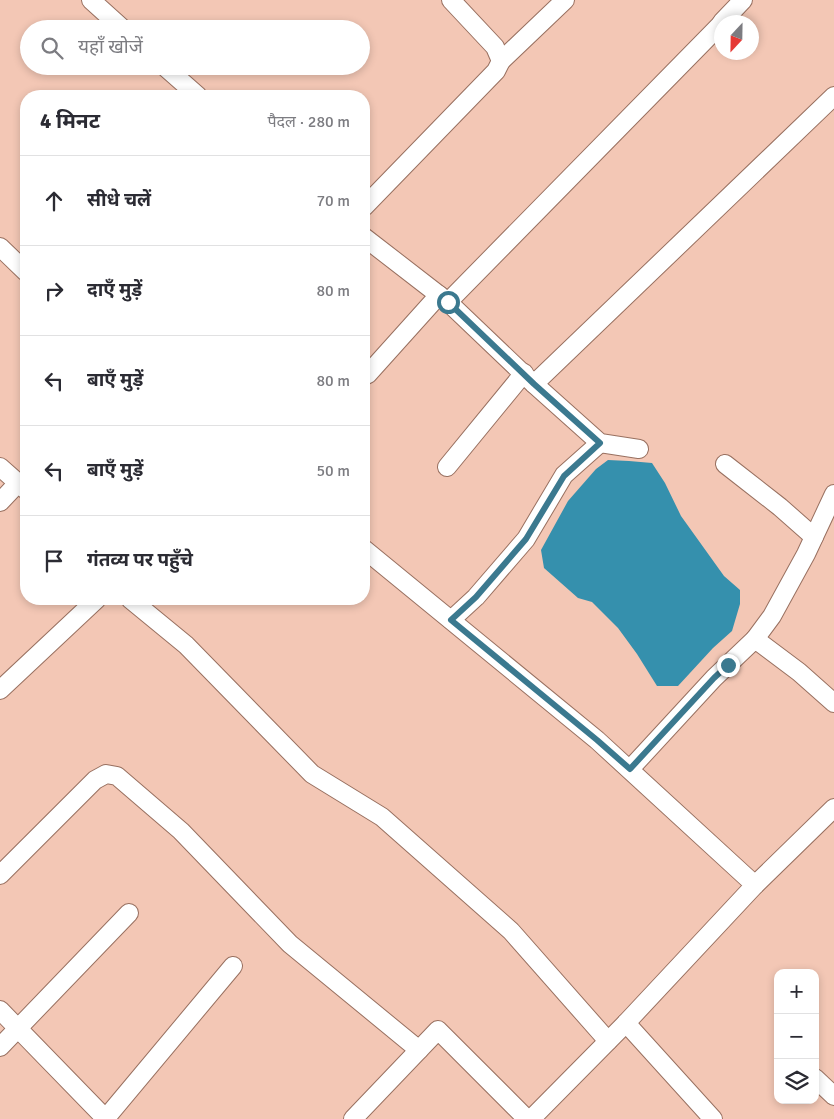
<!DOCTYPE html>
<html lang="hi">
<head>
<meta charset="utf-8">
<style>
	body { margin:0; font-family:Signika,"Noto Sans Devanagari",sans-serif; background:#f7f7f7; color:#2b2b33 }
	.controls { position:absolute; right:15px; bottom:15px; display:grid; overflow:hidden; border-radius:10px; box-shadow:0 2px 8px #0003 }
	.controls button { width:45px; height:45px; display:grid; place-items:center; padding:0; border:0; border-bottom:1px solid #e1e1e2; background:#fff; color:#2b2b33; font:25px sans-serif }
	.compass { position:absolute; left:714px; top:15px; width:45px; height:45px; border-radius:50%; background:#fff; box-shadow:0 2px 8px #0003; rotate:202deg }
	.stop { position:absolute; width:15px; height:15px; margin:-11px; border:4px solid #3b798f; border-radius:50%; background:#fff }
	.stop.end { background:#3b798f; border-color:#fff; box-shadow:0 1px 5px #0008 }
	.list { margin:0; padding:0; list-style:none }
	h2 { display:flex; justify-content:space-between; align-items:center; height:65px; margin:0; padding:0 20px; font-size:21px }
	h2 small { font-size:16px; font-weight:400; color:#7c7c81 }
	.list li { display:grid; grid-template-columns:32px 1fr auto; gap:15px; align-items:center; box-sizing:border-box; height:90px; padding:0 20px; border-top:1px solid #e1e1e2 }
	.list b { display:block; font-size:19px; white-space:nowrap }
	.list em { font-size:16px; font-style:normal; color:#7c7c81 }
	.icon { flex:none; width:28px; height:28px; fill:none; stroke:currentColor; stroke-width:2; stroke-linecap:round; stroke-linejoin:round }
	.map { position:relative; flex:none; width:834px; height:1119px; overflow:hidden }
	.search { position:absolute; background:#fff; box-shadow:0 2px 8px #0003; left:20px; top:20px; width:350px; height:55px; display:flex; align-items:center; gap:12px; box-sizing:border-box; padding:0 18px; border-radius:28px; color:#7c7c81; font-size:19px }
	.panel { position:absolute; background:#fff; box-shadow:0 2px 8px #0003; left:20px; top:90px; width:350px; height:515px; border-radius:20px }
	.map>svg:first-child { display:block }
	.water { fill:#3590ad }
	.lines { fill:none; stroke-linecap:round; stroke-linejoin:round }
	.minor-casing { stroke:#987060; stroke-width:20 }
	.minor { stroke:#fff; stroke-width:18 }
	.route { stroke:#3b798f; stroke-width:6 }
</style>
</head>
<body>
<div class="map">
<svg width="834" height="1119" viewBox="0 0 834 1119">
	<rect width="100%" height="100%" fill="#f3c7b5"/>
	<!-- water -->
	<path class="water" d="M608 460 629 461 652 463 665 483 681 516 724 576 740 590V604L732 631 713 648 678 686H657L637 654 618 628 592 602 578 598 544 568 541 550 568 501 596 469Z"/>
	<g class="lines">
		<!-- minor casing -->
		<g class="minor-casing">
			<g id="minor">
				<path d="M91 0 123 29"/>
				<path d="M722 22 743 0"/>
				<path d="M501 61 565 0"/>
				<path d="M164 66 198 96"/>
				<path d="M364 207 496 71 501 61 495 47 451 0"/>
				<path d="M364 237 448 302 534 384 600 443 639 449"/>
				<path d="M0 247 26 272"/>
				<path d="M448 302 722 23"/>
				<path d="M364 376 368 374 439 295"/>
				<path d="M534 384 834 96"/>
				<path d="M725 464 780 507 814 537"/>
				<path d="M0 467 26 490"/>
				<path d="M447 467 524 373"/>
				<path d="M0 502 18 483"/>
				<path d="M364 549 597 740 755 885 626 1023 531 1119"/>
				<path d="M130 599 186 645 312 774 382 817 511 931 608 1041"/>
				<path d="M451 620 476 597 526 539 564 475 600 443"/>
				<path d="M755 639 772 616 806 554 834 494"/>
				<path d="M0 690 97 599"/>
				<path d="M630 769 714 678 755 639 799 672 834 703"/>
				<path d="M0 875 95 780 106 774 117 776 181 831 290 944 419 1050"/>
				<path d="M755 885 834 808"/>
				<path d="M0 1010 106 1119"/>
				<path d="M626 1023 713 1119"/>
				<path d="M0 1047 129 913"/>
				<path d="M815 1078 834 1096"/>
				<path d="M106 1118 233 966"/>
				<path d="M353 1119 438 1030 527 1119"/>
			</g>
		</g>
		<!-- minor -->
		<use href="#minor" class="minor"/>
	</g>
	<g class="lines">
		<!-- route -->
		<path class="route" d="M448 302 534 384 600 443 564 476 526 539 476 597 451 620 597 740 630 769 714 678 728 665"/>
	</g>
</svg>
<div class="controls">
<button>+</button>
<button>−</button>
<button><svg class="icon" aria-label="layers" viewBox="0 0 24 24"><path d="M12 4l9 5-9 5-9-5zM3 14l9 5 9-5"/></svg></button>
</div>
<svg class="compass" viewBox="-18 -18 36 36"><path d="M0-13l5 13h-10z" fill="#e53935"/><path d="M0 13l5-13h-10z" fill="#7c7c81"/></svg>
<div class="stop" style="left:448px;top:302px"></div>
<div class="stop end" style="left:728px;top:665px"></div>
<div class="search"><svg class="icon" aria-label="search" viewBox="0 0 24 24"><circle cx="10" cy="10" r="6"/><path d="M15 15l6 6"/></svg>यहाँ खोजें</div>
<section class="panel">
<h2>4 मिनट<small>पैदल · 280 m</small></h2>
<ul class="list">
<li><svg class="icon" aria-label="ahead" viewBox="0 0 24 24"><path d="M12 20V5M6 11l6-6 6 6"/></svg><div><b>सीधे चलें</b></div><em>70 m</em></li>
<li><svg class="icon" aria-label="right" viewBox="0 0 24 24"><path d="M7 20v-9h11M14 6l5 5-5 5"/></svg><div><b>दाएँ मुड़ें</b></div><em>80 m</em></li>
<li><svg class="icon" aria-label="left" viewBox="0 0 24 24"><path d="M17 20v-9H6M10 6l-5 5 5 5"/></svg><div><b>बाएँ मुड़ें</b></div><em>80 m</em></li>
<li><svg class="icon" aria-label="left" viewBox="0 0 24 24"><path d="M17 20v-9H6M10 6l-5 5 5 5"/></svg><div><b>बाएँ मुड़ें</b></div><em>50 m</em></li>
<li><svg class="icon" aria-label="arrive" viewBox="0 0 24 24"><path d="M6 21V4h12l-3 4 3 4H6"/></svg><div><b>गंतव्य पर पहुँचे</b></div></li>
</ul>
</section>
</div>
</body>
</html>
